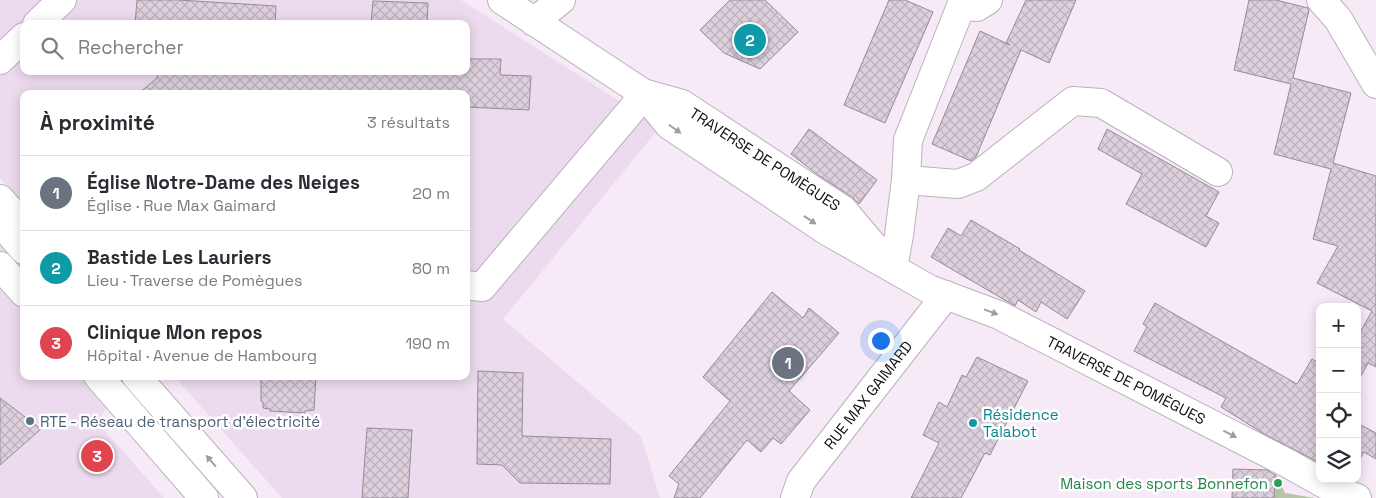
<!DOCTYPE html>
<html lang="fr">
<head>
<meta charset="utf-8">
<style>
	body { margin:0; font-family:"Space Grotesk",sans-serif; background:#f7f7f7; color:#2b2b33 }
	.controls { position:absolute; right:15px; bottom:15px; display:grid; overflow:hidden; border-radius:10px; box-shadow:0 2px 12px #0003 }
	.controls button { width:45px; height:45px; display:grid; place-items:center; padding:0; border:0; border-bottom:1px solid #e1e1e2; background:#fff; color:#2b2b33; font:25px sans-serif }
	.you { position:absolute; left:880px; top:340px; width:18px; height:18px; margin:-12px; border:4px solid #fff; border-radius:50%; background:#1a73e8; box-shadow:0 0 0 8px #1a73e833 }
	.badge { display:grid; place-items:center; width:32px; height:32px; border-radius:50%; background:#687927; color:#fff; font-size:16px; font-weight:700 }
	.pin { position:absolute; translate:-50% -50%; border:2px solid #fff; box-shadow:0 1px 5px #0006 }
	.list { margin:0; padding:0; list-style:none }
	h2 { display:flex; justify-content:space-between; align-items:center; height:65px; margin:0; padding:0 20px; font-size:21px }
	h2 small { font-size:16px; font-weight:400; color:#7c7c81 }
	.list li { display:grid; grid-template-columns:32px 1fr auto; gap:15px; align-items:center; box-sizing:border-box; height:75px; padding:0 20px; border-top:1px solid #e1e1e2 }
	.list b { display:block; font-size:19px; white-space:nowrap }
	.list p { margin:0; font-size:16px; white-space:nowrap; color:#7c7c81 }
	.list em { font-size:16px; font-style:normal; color:#7c7c81 }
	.icon { flex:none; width:28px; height:28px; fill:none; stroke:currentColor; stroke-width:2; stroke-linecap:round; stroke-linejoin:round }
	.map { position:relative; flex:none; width:1376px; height:498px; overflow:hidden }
	.search { position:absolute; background:#fff; box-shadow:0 2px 12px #0003; left:20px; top:20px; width:450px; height:55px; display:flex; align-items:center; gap:12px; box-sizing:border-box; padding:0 18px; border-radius:10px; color:#7c7c81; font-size:19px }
	.panel { position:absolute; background:#fff; box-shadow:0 2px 12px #0003; left:20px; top:90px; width:450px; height:290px; border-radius:10px }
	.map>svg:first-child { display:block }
	.built { fill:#ecdbee; fill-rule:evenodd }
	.pitch { fill:#b7c4a8 }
	.building { fill:url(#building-cross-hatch); stroke:#958b96 }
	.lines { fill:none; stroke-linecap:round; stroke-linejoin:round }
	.minor-casing { stroke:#bcb1be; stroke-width:30 }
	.minor { stroke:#fff; stroke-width:28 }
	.oneway { fill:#a09fa0 }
	.service-dot { fill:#5c6f8a; stroke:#fff; stroke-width:2 }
	.culture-dot { fill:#0f9aa8; stroke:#fff; stroke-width:2 }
	.leisure-dot { fill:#2e9e5b; stroke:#fff; stroke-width:2 }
	.labels { text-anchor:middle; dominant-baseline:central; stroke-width:5; stroke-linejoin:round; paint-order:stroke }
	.street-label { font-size:15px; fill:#120e12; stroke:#fff }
	.culture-label { font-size:15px; fill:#0d838f; stroke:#fff; text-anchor:start }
	.service-label { font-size:15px; fill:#4e5e75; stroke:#fff; text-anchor:start }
	.leisure-label { font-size:15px; fill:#27864d; stroke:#fff; text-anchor:end }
</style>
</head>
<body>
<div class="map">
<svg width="1376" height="498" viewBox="0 0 1376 498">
	<defs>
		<pattern id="building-cross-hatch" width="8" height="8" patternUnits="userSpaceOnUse" patternTransform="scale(1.25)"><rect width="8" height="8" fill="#dcd0dd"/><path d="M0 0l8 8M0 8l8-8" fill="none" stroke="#bcb1bd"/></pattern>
	</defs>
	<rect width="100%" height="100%" fill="#f6eaf7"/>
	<!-- built -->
	<g class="built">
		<path d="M0 0H461L660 127 503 319 641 436 660 498H282L174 376H466V94H24V204L0 178ZM24 24H466V71H24Z"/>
		<path d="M24 206V376H123L98 423 164 498H0V227Z"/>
	</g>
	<!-- pitch -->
	<path class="pitch" d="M1275 472 1285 493 1315 498H1274Z"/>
	<!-- building -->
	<g class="building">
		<path d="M137 0H178L276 6 275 24H135Z"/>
		<path d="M730 0H765L798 32 760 69 724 53 700 30Z"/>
		<path d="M889 0H905L933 12 885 123 844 105Z"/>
		<path d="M1026 0H1076L1049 63 1021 50 976 157 971 161 932 144 980 31 1010 45 1006 43Z"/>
		<path d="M1249 0H1276L1308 8 1309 10 1293 78 1351 93 1333 163 1376 176V367L1368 363 1357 383V338L1372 311 1317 283 1338 246 1313 239 1331 169 1274 154 1291 84 1234 70Z"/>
		<path d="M373 1 428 3 427 24H371Z"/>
		<path d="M466 59H501L500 75 531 76 529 110 466 107V94H138L157 78 158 71H466Z"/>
		<path d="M809 129 877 180 859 204 852 197 818 175 791 154Z"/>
		<path d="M1107 129 1219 192 1206 216 1219 223 1206 247 1126 204 1142 174 1098 149Z"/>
		<path d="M971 220 1020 249 1019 250 1085 291 1067 319 1041 302 1036 312 1018 300 1015 306 931 257 948 228 961 236Z"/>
		<path d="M772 292 803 318 809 308 839 333 789 391 810 410 781 444 773 438 761 452 747 440 700 498H674L679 484 669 476 730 401 703 377Z"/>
		<path d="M1155 303 1297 384 1312 359 1320 364V463L1264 434 1221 407 1226 398 1134 351 1147 327 1143 324Z"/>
		<path d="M977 357 1028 381 990 455 985 453 961 498H911L939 443 923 435 939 402 947 407 962 375 966 377Z"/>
		<path d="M478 371 523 373 522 436 611 439 610 484 520 483 502 465 477 464Z"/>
		<path d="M261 376H316L314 410 305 411V413L270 411V409L263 408V402L261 401Z"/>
		<path d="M0 398 41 429 0 465Z"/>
		<path d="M1357 423 1376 433V459L1364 452 1357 464Z"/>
		<path d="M367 428 412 430 408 498H362Z"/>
		<path d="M1233 469 1267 470 1275 475 1274 498H1232Z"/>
	</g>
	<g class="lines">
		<!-- minor casing -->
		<g class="minor-casing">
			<g id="minor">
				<path d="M502 0 643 93 682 104 843 210 881 255"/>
				<path d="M1321 0 1338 19 1376 84"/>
				<path d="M534 22 561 0"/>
				<path d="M37 24 62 0"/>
				<path d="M0 60 24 37"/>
				<path d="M643 93 669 125 827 231 929 289 999 315 1287 463 1337 491 1357 498"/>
				<path d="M906 180 958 184 976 177 1073 101 1101 103 1218 172"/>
				<path d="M0 199 24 226"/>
				<path d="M0 222 24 250"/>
				<path d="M0 266 24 293"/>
				<path d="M893 268 899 235 906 180 908 140 961 6 977 7 988 0"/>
				<path d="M466 285 482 287 634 107 643 93"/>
				<path d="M98 376 204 498"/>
				<path d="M136 376 243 498"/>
				<path d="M795 498 801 481 946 295"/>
			</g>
		</g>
		<!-- minor -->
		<use href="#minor" class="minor"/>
	</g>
	<!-- one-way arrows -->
	<defs><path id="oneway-solid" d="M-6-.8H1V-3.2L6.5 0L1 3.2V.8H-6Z" transform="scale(1.25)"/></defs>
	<g class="oneway">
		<use href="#oneway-solid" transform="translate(675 129) rotate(35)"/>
		<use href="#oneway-solid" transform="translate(810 220) rotate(34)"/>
		<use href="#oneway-solid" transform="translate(991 312) rotate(20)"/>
		<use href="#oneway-solid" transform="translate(1230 434) rotate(27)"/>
		<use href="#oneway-solid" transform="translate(211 461) rotate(-131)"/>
	</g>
	<!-- markers -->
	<circle class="service-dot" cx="30" cy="421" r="5"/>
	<circle class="culture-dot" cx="973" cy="423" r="5"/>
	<circle class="leisure-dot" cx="1278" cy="483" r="5"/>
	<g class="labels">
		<!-- street labels -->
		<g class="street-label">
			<text transform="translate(765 159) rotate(33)">TRAVERSE DE POMÈGUES</text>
			<text transform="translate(1126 380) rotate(27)">TRAVERSE DE POMÈGUES</text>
			<text transform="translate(868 395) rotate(-52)">RUE MAX GAIMARD</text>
		</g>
		<!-- culture labels -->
		<g class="culture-label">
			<text x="983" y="414">Résidence<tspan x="983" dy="17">Talabot</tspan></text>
		</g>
		<!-- service labels -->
		<g class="service-label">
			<text x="40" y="421">RTE - Réseau de transport d'électricité</text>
		</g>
		<!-- leisure labels -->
		<g class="leisure-label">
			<text x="1268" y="483">Maison des sports Bonnefon</text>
		</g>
	</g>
</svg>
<div class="controls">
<button>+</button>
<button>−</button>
<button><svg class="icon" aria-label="locate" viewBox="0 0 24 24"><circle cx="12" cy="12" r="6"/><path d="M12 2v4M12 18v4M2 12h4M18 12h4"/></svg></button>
<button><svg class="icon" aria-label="layers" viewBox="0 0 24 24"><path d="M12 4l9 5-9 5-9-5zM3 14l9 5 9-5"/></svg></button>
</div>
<div class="you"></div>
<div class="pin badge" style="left:788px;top:363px;background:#6b7280">1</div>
<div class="pin badge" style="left:750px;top:40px;background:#0f9aa8">2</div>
<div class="pin badge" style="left:97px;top:456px;background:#e0444e">3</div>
<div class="search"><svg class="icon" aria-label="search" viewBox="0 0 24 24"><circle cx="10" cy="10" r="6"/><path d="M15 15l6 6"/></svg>Rechercher</div>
<section class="panel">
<h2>À proximité<small>3 résultats</small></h2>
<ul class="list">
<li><span class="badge" style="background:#6b7280">1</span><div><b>Église Notre-Dame des Neiges</b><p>Église · Rue Max Gaimard</p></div><em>20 m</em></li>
<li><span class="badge" style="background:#0f9aa8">2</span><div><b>Bastide Les Lauriers</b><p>Lieu · Traverse de Pomègues</p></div><em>80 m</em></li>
<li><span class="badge" style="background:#e0444e">3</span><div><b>Clinique Mon repos</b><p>Hôpital · Avenue de Hambourg</p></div><em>190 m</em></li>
</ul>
</section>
</div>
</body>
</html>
